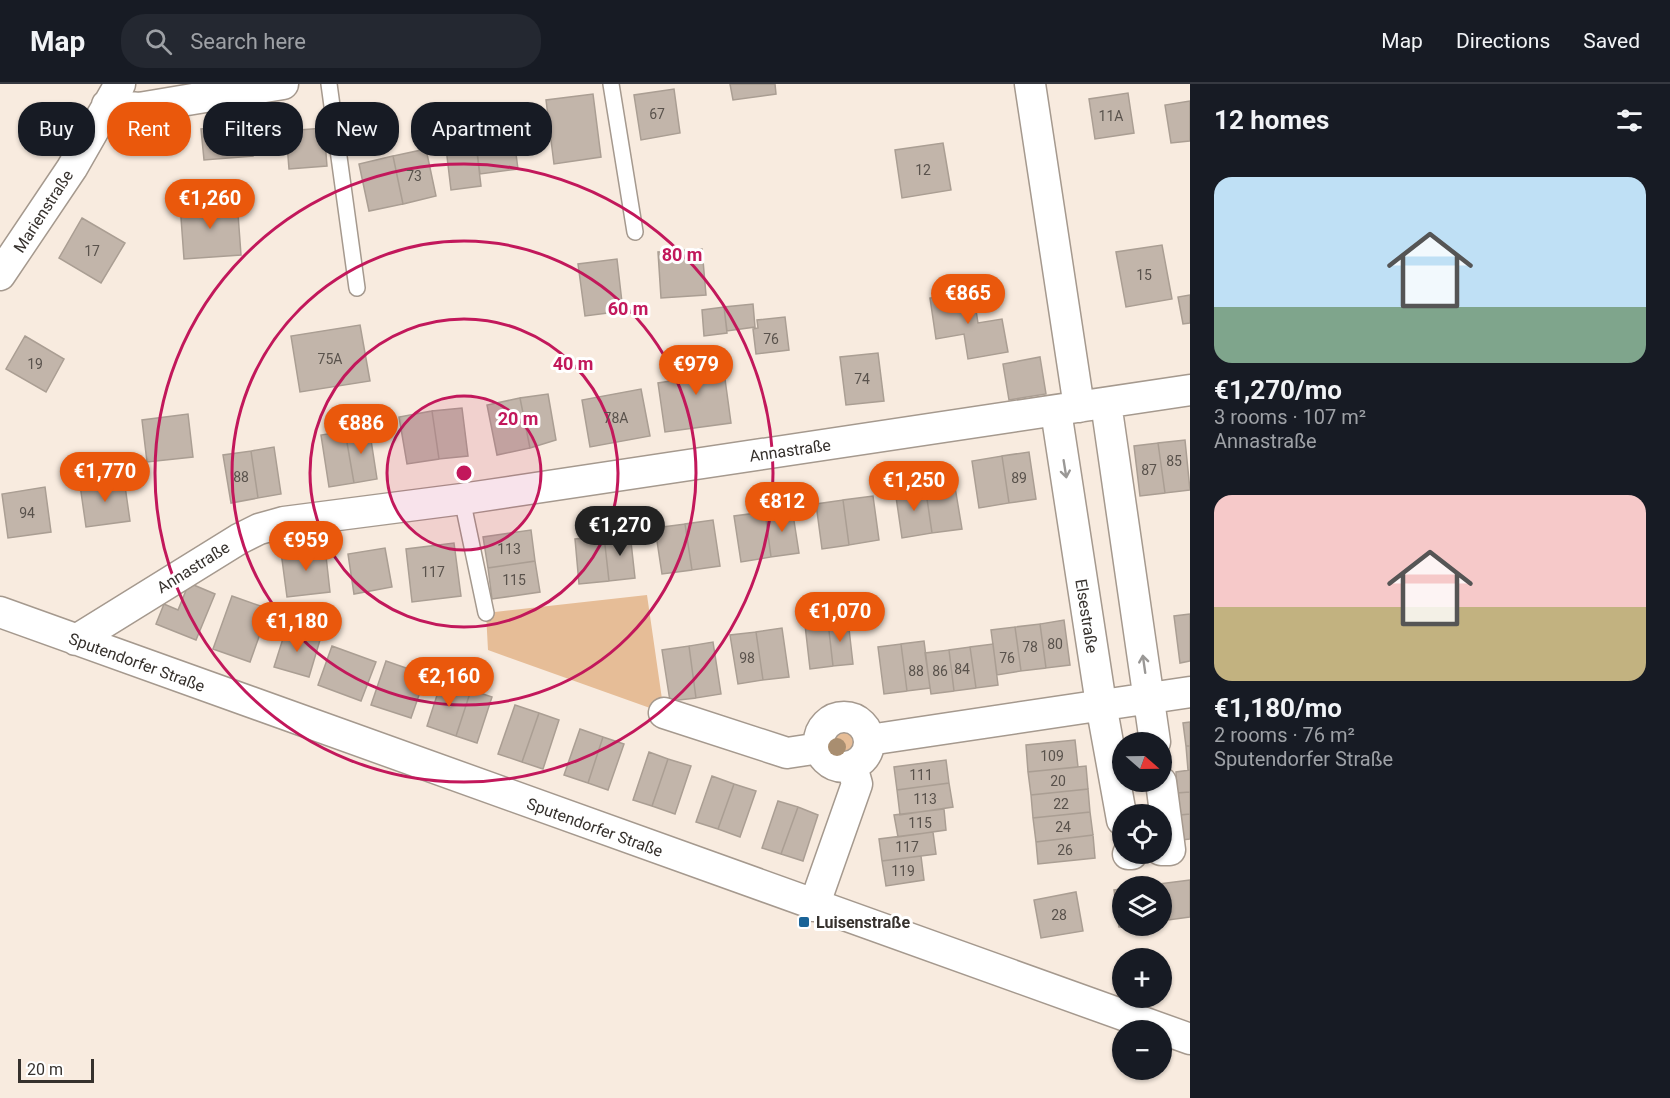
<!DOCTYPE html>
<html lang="en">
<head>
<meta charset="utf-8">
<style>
	:root { --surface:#171b24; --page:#242831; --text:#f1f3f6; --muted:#9ea1a6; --line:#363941; --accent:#ea580c }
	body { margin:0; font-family:Roboto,sans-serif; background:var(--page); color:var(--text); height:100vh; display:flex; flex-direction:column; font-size:22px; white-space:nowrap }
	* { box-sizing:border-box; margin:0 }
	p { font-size:20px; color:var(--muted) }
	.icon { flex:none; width:33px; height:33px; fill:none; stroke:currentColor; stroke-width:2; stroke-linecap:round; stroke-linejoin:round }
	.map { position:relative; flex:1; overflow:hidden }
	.sheet { display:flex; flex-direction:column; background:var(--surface); width:480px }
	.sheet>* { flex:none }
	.top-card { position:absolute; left:18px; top:18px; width:570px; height:54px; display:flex; gap:12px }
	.needle { width:39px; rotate:110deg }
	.controls { position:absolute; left:1112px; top:648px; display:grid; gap:12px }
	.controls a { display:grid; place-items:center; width:60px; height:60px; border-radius:50%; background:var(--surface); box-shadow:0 2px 4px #0004; font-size:30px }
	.scale { position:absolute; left:18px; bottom:15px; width:76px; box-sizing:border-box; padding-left:6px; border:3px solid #36312d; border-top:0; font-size:16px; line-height:21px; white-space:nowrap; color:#36312d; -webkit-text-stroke:4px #fff; paint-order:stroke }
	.price { position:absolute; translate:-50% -51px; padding:0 14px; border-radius:21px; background:var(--accent); color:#fff; font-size:20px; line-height:39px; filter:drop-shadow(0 2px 3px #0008) }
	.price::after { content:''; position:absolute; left:50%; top:36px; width:18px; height:14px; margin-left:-9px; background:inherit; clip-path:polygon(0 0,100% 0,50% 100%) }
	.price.active { background:#222; color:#fff }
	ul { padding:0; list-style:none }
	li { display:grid; align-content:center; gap:12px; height:318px; padding:0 24px }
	li span { display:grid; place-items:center; height:186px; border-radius:18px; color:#555 }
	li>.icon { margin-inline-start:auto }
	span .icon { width:108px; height:108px; fill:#fffc; stroke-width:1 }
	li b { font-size:26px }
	h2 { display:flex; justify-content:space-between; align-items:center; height:72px; padding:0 24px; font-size:26px }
	.pill { padding:0 21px; border-radius:24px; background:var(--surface); box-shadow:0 2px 4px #0004; font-size:21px; line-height:54px }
	.pill.active { background:var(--accent); color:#fff }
	header { display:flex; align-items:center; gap:36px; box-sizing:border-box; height:84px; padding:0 30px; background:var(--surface); border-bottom:2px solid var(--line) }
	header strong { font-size:28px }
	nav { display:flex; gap:33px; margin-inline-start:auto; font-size:21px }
	.search { width:420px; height:54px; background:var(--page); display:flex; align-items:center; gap:15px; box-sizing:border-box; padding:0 21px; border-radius:24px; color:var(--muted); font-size:22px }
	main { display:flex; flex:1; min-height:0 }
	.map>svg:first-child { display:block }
	.green { fill:#e6bd97 }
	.building { fill:#c2b5aa; stroke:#aa9e93; stroke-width:1.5 }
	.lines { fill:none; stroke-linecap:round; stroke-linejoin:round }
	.lane-casing { stroke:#a5998e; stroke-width:18 }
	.street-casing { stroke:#a5998e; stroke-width:33 }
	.lane { stroke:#fff; stroke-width:15 }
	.street { stroke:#fff; stroke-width:30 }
	.tree { fill:#a98e70 }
	.oneway { stroke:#9a9896 }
	.ring { fill:none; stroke:#c2185b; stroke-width:3 }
	.poi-dot { fill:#1a6397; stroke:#fff; stroke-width:2 }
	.labels { text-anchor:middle; stroke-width:6; stroke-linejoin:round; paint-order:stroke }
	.number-label { font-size:14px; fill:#59524c }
	.street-label { font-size:16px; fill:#36312d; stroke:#fff }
	.poi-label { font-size:16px; font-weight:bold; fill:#36312d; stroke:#fff; text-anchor:start }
	.centre { fill:#c2185b; stroke:#fff; stroke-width:3 }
	.ring-label { font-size:18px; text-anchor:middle; font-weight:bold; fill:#c2185b; stroke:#fff; stroke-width:6; stroke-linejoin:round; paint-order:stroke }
</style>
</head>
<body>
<header>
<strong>Map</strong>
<div class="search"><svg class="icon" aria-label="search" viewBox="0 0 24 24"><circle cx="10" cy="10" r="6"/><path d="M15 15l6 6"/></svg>Search here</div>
<nav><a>Map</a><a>Directions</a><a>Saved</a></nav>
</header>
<main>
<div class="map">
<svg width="1190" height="1014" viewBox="0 0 1190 1014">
	<rect width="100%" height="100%" fill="#f8ebdf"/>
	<path class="green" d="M647,511L664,629L488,566L486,529Z
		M831 659a14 14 0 1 1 28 0a14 14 0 1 1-28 0Z"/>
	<path class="building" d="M730,0H775L776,10L733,16Z
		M674,5L680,49L641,56L634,11Z
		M1128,9L1134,49L1095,55L1089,15Z
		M593,10L601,73L554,80L546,16Z
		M1190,17V57L1171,59L1165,21Z
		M250,40L253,72L204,76L201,45Z
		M512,40L518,85L480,90L474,44Z
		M324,44L327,82L289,85L286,47Z
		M943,59L951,106L902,114L895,66Z
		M476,60L481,102L451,106L446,64Z
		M426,65L436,112L403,120L393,72Z
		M393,72L403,120L369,127L359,80Z
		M237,116L241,171L184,175L180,120Z
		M82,134L125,159L101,199L59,174Z
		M1162,161L1172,215L1126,223L1116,168Z
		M702,165L706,211L661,214L658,168Z
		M617,175L623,227L585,232L578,180Z
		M973,207L978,239L1002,235L1008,268L968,275L964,250L936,255L930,214Z
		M1190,211V239L1183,240L1178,213Z
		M753,220L755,243L727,247L724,223Z
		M724,223L727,249L704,252L702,226Z
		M785,233L789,266L756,270L753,245L758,244L757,236Z
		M360,241L370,297L300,308L291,252Z
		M25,252L64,275L46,308L6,285Z
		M878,269L884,317L846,321L840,273Z
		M722,273L731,339L665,348L658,299L677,296L675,280Z
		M1040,273L1046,310L1009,316L1003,280Z
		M641,305L650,352L590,363L582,316Z
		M548,310L556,356L530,364L520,314Z
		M520,314L530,364L497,371L487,321Z
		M462,324L468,372L439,375L432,327Z
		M432,327L439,375L407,380L399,333Z
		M188,330L193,373L147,378L142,336Z
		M369,343L377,395L354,399L345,347Z
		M345,347L354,399L329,403L321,351Z
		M1185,356L1190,406L1165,409L1158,359Z
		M1158,359L1165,409L1140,412L1134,362Z
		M274,363L281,410L258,414L251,367Z
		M251,367L258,414L231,419L223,371Z
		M1029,368L1036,415L1009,419L1002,372Z
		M1002,372L1009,419L979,424L972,377Z
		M124,395L130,437L86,443L80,401Z
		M954,397L962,445L932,449L925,401Z
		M925,401L932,449L902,454L895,406Z
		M45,403L51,448L8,454L2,410Z
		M873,412L879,456L849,461L843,416Z
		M843,416L849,461L822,465L816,420Z
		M792,424L799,469L771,473L765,428Z
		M765,428L771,473L741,478L734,432Z
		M713,436L720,482L692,486L685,440Z
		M685,440L692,486L662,490L655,444Z
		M531,446L535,477L488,484L483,453Z
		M630,449L635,494L609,497L604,452Z
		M604,452L609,497L579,500L575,455Z
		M454,459L461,512L412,518L406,465Z
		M325,463L330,508L287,513L281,468Z
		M385,464L392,503L354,510L348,470Z
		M535,477L540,508L492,515L488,484Z
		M189,499L215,510L196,556L156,540L164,520L178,526Z
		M232,512L269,525L250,578L213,565Z
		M1190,530V577L1180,579L1174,532Z
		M848,536L853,580L833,582L828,538Z
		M1064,536L1070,581L1046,584L1040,540Z
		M828,538L833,582L810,585L805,541Z
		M1040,540L1046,584L1021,587L1015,543Z
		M1015,543L1021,587L997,591L991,546Z
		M782,544L789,593L763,596L756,548Z
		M286,545L320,556L309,593L274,583Z
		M756,548L763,596L738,600L730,551Z
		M924,557L930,604L907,607L901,560Z
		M713,558L721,610L696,614L689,562Z
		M901,560L907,607L884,610L878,563Z
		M993,560L998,601L976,604L970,563Z
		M332,562L376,578L361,617L318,601Z
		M689,562L696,614L670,617L662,566Z
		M970,563L976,604L954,607L949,566Z
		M949,566L954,607L931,610L925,569Z
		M386,577L426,591L411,634L371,621Z
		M442,596L471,606L456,652L427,642Z
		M471,606L492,613L477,659L456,652Z
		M515,621L539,629L522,678L498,670Z
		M539,629L559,636L543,685L522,678Z
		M1190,638V662H1186L1183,639Z
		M580,645L603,653L588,699L564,691Z
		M603,653L624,660L608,706L588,699Z
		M1075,656L1078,683L1028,688L1026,661Z
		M1186,662H1190V686H1188Z
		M649,668L668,675L652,722L633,716Z
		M668,675L691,682L675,730L652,722Z
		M946,676L949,699L897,706L894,683Z
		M1086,682L1088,705L1031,711L1028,688Z
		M1190,686V708L1177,709L1176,688Z
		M712,692L734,700L718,745L696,738Z
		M949,699L953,723L900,731L897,706Z
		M734,700L756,707L740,753L718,745Z
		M1088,705L1090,728L1033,734L1031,711Z
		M1190,708V730L1180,731L1177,709Z
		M778,717L798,723L781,770L762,764Z
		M798,723L818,731L803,777L781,770Z
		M944,725L946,746L898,753L894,731Z
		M1090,728L1093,751L1036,758L1033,734Z
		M1190,730V755L1182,756L1180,731Z
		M933,748L936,770L882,777L879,755Z
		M1093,751L1095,774L1038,780L1036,758Z
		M921,772L924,796L886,802L882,777Z
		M1190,796V833L1161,837V802L1151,801Z
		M1122,805V842H1129L1119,843L1114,806Z
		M1076,808L1083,847L1041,854L1034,816Z"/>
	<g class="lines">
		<defs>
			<path id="lane" d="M329,0L357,204
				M611,0L635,148
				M462,415L486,529"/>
			<path id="street" d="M1030,0L1079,323
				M107,21L139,24L283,0
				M0,191L72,84L120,0
				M1106,319L1155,658
				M1056,327L1101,620L1122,736
				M0,528L1190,955
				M76,556L239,455L259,445L284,438L462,415L1190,306
				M664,629L787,669L820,664
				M819 658a25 25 0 1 1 50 0a25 25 0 1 1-50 0Z
				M869,656L1190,608
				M1161,698L1170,766H1161
				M1128,770H1132
				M814,822L857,700L852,682"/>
		</defs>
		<use href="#lane" class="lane-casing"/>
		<use href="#street" class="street-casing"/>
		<use href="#lane" class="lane"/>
		<use href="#street" class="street"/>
	</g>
	<circle class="tree" cx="837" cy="663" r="9"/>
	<defs><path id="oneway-shaft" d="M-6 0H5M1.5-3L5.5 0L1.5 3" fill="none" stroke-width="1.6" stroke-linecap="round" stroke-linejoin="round" transform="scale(1.5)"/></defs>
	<g class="oneway">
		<use href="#oneway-shaft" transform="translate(1065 385) rotate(81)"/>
		<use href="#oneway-shaft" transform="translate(1144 580) rotate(-98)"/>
	</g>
	<circle cx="464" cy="389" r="77" fill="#c2185b" fill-opacity=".12"/>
	<g class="ring">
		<circle cx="464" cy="389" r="77"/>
		<circle cx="464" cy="389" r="154"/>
		<circle cx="464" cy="389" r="232"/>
		<circle cx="464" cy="389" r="309"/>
	</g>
	<rect class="poi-dot" x="798" y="832" width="12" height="12" rx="3"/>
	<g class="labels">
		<g class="number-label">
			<text x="657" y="35">67</text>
			<text x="1111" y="37">11A</text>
			<text x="923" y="91">12</text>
			<text x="414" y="97">73</text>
			<text x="92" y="172">17</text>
			<text x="1144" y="196">15</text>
			<text x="771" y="260">76</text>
			<text x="330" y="280">75A</text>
			<text x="35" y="285">19</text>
			<text x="862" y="300">74</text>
			<text x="616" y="339">78A</text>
			<text x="1174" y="382">85</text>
			<text x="1149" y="391">87</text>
			<text x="241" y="398">88</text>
			<text x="1019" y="399">89</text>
			<text x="27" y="434">94</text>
			<text x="509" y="470">113</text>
			<text x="433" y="493">117</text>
			<text x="514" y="501">115</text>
			<text x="1055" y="565">80</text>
			<text x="1030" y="568">78</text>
			<text x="747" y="579">98</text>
			<text x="1007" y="579">76</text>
			<text x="962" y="590">84</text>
			<text x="916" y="592">88</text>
			<text x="940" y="592">86</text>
			<text x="1052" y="677">109</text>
			<text x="921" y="696">111</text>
			<text x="1058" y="702">20</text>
			<text x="925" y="720">113</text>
			<text x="1061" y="725">22</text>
			<text x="920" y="744">115</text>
			<text x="1063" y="748">24</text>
			<text x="907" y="768">117</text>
			<text x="1065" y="771">26</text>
			<text x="903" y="792">119</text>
			<text x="1059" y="836">28</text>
		</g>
		<g class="street-label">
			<text transform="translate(43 127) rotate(-57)" y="6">Marienstraße</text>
			<text transform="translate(790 366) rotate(-8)" y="6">Annastraße</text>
			<text transform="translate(193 483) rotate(-32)" y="6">Annastraße</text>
			<text transform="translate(1087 532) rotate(81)" y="6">Elsestraße</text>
			<text transform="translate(137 578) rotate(20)" y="6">Sputendorfer Straße</text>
			<text transform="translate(595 743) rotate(20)" y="6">Sputendorfer Straße</text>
		</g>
		<g class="poi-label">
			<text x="816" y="844">Luisenstraße</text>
		</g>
	</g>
	<circle cx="464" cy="389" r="9" class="centre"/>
	<g class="ring-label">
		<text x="682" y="177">80 m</text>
		<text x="628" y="231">60 m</text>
		<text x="573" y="286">40 m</text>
		<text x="518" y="341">20 m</text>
	</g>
</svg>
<div class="controls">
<a><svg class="needle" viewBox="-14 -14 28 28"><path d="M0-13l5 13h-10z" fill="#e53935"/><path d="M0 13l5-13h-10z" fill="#9ea1a6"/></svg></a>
<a><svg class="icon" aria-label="locate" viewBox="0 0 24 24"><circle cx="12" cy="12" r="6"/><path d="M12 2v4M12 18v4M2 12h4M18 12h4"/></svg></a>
<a><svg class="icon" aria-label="layers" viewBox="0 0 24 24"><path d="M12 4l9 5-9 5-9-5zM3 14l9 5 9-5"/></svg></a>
<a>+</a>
<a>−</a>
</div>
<div class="scale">20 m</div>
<b class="price" style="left:210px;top:146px">€1,260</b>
<b class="price" style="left:968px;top:241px">€865</b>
<b class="price" style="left:696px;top:312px">€979</b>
<b class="price" style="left:361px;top:371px">€886</b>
<b class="price" style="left:105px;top:419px">€1,770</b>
<b class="price" style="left:914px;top:428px">€1,250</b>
<b class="price" style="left:782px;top:449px">€812</b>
<b class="price active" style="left:620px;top:473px">€1,270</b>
<b class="price" style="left:306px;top:488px">€959</b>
<b class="price" style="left:840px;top:559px">€1,070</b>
<b class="price" style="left:297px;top:569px">€1,180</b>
<b class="price" style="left:449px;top:624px">€2,160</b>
<div class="top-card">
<a class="pill">Buy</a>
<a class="pill active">Rent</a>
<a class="pill">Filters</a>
<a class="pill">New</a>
<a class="pill">Apartment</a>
</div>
</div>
<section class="sheet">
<h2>12 homes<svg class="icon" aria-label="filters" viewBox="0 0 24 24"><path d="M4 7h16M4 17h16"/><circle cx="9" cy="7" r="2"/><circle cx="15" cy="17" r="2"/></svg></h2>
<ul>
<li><span style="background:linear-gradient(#bfe0f5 70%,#7fa58c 0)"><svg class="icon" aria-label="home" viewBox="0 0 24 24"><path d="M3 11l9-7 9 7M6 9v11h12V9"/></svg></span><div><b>€1,270/mo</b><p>3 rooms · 107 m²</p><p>Annastraße</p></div></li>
<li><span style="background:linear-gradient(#f6c9c9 60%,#c2b280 0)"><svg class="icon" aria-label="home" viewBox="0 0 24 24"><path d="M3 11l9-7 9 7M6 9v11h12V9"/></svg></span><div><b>€1,180/mo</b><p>2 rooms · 76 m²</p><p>Sputendorfer Straße</p></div></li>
</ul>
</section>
</main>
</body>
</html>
